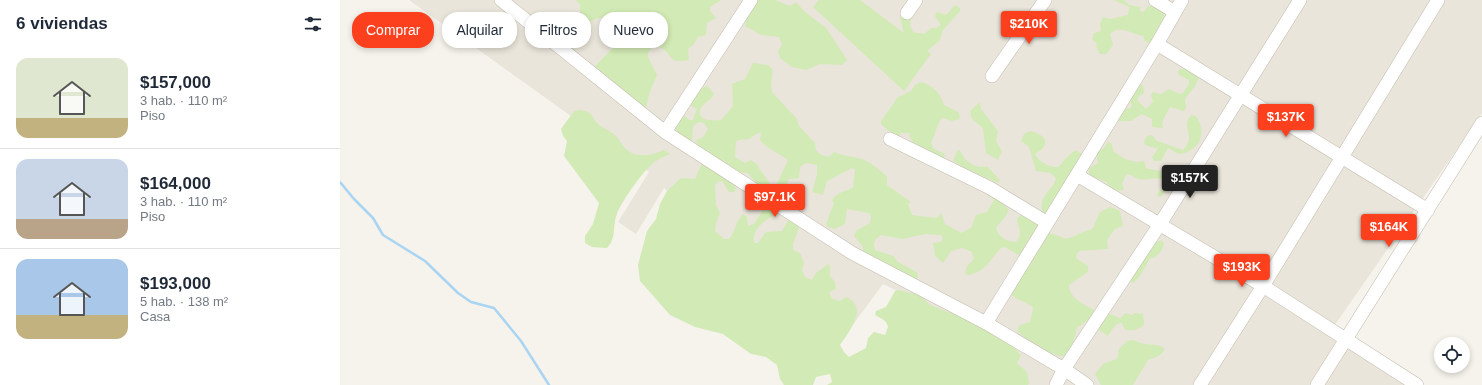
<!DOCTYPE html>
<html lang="es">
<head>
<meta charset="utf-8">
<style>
	:root { --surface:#fff; --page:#f2f2f3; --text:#1f2937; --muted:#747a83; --line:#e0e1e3; --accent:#fc3f1d }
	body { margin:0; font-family:Helvetica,sans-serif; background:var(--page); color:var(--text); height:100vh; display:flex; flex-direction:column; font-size:15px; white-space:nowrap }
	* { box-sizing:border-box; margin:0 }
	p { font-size:13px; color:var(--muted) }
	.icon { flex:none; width:22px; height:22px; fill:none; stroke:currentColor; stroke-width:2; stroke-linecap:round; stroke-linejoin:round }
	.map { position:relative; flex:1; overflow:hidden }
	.details { display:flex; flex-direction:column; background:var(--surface); width:340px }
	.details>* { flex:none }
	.top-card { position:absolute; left:12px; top:12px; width:380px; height:36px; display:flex; gap:8px }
	.fabs { position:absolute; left:1094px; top:337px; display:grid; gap:8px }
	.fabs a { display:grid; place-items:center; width:36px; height:36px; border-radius:50%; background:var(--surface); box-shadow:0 2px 6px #0003; font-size:20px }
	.price { position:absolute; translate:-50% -34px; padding:0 9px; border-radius:4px; background:var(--accent); color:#fff; font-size:13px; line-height:26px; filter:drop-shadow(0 1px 2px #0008) }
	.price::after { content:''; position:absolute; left:50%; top:24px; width:12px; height:9px; margin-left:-6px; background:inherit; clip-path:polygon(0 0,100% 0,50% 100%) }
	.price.current { background:#222; color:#fff }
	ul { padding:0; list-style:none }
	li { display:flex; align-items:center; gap:12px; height:100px; padding:0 16px }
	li+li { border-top:1px solid var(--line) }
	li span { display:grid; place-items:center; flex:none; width:112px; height:80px; border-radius:12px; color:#555 }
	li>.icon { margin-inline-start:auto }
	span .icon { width:48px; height:48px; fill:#fffc; stroke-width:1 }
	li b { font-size:17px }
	h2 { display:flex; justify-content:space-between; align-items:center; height:48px; padding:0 16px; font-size:17px }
	.pill { padding:0 14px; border-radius:16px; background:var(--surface); box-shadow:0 2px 6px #0003; font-size:14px; line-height:36px }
	.pill.current { background:var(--accent); color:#fff }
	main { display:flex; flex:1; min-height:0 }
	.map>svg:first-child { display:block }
	.residential { fill:#eae5da }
	.green { fill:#d2eab5 }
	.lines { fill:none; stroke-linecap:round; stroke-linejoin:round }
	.stream { stroke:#a9d4f2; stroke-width:2.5 }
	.minor-casing { stroke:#c2bbae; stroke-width:14 }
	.minor { stroke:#fff; stroke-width:13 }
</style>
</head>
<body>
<main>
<section class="details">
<h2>6 viviendas<svg class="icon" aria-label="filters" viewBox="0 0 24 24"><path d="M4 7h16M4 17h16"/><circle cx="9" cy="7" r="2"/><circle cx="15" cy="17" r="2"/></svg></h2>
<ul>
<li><span style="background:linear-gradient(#dfe7d0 75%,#c2b280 0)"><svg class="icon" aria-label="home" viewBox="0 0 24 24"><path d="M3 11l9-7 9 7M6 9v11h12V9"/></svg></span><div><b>$157,000</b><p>3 hab. · 110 m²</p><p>Piso</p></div></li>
<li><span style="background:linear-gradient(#c9d6e8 75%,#b9a48a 0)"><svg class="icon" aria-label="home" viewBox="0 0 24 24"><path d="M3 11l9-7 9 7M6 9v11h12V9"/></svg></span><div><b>$164,000</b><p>3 hab. · 110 m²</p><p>Piso</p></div></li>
<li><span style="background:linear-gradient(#a9c7e8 70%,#c2b280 0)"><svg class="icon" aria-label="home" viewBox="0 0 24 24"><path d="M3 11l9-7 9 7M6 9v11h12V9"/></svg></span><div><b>$193,000</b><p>5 hab. · 138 m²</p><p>Casa</p></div></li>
</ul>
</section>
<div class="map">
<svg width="1142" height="385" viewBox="0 0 1142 385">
	<rect width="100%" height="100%" fill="#f6f3ec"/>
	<path class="residential" d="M69,0H1142V113L990,332L1075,385H667L680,353L543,284L498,345L324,188L296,234L278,222L309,172Z"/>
	<path class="green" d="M235,0H381L370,7V11L376,18L367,23L366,35L358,37L354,44L348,49L349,60C328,65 333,53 318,46C298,51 314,65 317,75L310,91L306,107L303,109L255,69L256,65L275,46L277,39L265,18H257L248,23L243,22L240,19V4Z
		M417,0H435L450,6L456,2L464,11L486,28L507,60L502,65L480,64L466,70L452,67L440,58L438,51L442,45L439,37L421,35L405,26L406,19Z
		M479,0H520L564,33L560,18L562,11L572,15L570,25L573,32L584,34L591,28H596L601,25L595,16L597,12L606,15L615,5L620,8V11L603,30L600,40L587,51L591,54L564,91L473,7Z
		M774,0H784L789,5L800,7V11L804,12L808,6L825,9C824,26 819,22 816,33C814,38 815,40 811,44L805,41L803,36C793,34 779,24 770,34L773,45L766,54H760L756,47L757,44L752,39L754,33L761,31L760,24L763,17L770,19L788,15L789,7Z
		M413,63L428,65L433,70L431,85L432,92L457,119L459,126L475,143L476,150L481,155L489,157L494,152C504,156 509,156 518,158C530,161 539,169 547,177V185L571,202L568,204L572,215L597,218L601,213L605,224L621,233L631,228L636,215L647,212L654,200L643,191L660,201L669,210L666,216L656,227C657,236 667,242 676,242C684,232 678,227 677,219L682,214L699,222L695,232L688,240L686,251L680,256L665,247L661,248C651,258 645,273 628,275L625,274C626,265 629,264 634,259L632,252L622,248L611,251L603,263L595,256L593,243L600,242L603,239L601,235L586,234L562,239L541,235C534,240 533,242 535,250L553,256L558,262L578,273L577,280L523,254V247L514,236L517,230L530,223L531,216L529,213L507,209L505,224L495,229L488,227L486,224L494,203L492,200C498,191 506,192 513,187L515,170L512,168L487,181L483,195L472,192L477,175V165L466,163L460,167L459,178L449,179L445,189L439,191L436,189V186L448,160C439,153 428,150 420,140L421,133H418L409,139L398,140L396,142L395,157L405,163L411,160L417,164C420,173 427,176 430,185L427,188L417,184L408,173L397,172L389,165C376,165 368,151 357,147L356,140L363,137L368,129L364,123L359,122L353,126L352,141L350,144L340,139L335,126L343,114L349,120H353L357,109L349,105L360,89L367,86L374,94C372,100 364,102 361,108C355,121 373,121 381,120L393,106L392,84L405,79Z
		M840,69H846L860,76L855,86L845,99L846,108L844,111L830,107L822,122L823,128L812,127V119L802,114L791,121H776L782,109L791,108L792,105L788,99L799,83L803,86L804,94L800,95L797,100L806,109L813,102L811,95L813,92C825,95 819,95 829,89L840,94L843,93L849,84V80L839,75L838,72Z
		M581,82C593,86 600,92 604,105L618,112L620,116L619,119L612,121L603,118L600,120L591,143L594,149L605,154L603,162L573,142L569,136L570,133H561L559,137L552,134L541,124V121L558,97L571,91L575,85Z
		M640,102L641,109L658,131L656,141L662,151L658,160L646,153L643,129C638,121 629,122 631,110Z
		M241,110C254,113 250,115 257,123C262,128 269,130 275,135C279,139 282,145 286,149C296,159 314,155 324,150L330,154C323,157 316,160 311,165C302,173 281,202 277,214C272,226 277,238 267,248L252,247L245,243V236L253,224L259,203L224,156L227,141L223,136L221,129L234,111Z
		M851,115L856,116C868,133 859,152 839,154L828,148L821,161H814L812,157L818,149L805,145L804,142L807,136L812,135L817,141L843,150C858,133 839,130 851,115Z
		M690,131C698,133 711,138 703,148C701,151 698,151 695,154C698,161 710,168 718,167L730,154L736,150L743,155L725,182L722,192L707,213L703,214C697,195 714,190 716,178L710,173L696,171L689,147L681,141L684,134Z
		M768,142L772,144L773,151C782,158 793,164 804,161L806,168C816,171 825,170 833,178L821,197L817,196L818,193L825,185V181C816,175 808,181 799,179C795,178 792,175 787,174L782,183L784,189L779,191L770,187L766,182L749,175V168L758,163L756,150L763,149Z
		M620,150C624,161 635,170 647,166L660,180L658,183L626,169L613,161L617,151Z
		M362,163C374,170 389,177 396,188L394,192H389L382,181H379L375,185L376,205L380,213L376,223L375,231L384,239H389C396,231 395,222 403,214L407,217L408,226L414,224L427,204L438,212V213C426,220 412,227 414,243H418L426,232L442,231L449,219L460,225L453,244V250L460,253L464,263L462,270L465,277L472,280L476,273L488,264L490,267V276L495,282L496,289L489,292L492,299L500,301L506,297C529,307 510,330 500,345L504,352L509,357L526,348L528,338L534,332L545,335L548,327C546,319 541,319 535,315L536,311L546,307L555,291L558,290L579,295L590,305L632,321L639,327L657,335L670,343L681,355L677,363L687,372L689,383L688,385H487L492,382L490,374L476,377L473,385H444L440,379L437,365L426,357L411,354L383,334L355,327L330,315L300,281L298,265L307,231L316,219L320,204L327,191L341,178L355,179Z
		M770,207L780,211L783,226L775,229L767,240L768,249L740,251L737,253L736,258L748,266V272L729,285C729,298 743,304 752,309L754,311L752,317L737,328L732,347L726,356C713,358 686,339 677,331L680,325L690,322L693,308C687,301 675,301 669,292L705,234C716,231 721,240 729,238C737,236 742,231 750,230L753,228L760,212Z
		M821,240L824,243L822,250L814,258H810C807,264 798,282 792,283L790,281L811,245Z
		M786,313L792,315L795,313L803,314L804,325C797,330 793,331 785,330L782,323C775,323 771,331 768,336L759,330V322L770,314L780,318Z
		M794,340C804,347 815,342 824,348V351L819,356L808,360L793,385H761L755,374L764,363L777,359L779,349L787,341Z"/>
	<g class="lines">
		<path class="stream" d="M0,182L14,199L33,218L43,235L85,261L118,293L131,302L154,308L181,341L209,385"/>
		<defs>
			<path id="minor" d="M161,0L325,132L512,253L646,323L724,369L747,385
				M815,0L835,12
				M567,13L576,0
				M817,44L1088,210
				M652,76L705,0
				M325,132L411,0
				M550,139L650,188L706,222
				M737,175L923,286L1077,385
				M646,323L817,44L842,0
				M716,385L724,369L820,224L960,0
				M860,385L923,286L1098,0
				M977,385L1142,123"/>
		</defs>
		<use href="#minor" class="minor-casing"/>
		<use href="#minor" class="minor"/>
	</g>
</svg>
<div class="fabs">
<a><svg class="icon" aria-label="locate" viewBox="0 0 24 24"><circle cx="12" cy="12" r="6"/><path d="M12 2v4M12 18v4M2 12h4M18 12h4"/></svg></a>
</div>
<b class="price" style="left:689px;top:45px">$210K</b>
<b class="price" style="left:946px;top:138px">$137K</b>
<b class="price current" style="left:850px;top:199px">$157K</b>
<b class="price" style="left:435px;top:218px">$97.1K</b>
<b class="price" style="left:1049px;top:248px">$164K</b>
<b class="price" style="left:902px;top:288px">$193K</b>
<div class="top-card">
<a class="pill current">Comprar</a>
<a class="pill">Alquilar</a>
<a class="pill">Filtros</a>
<a class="pill">Nuevo</a>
</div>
</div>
</main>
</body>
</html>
